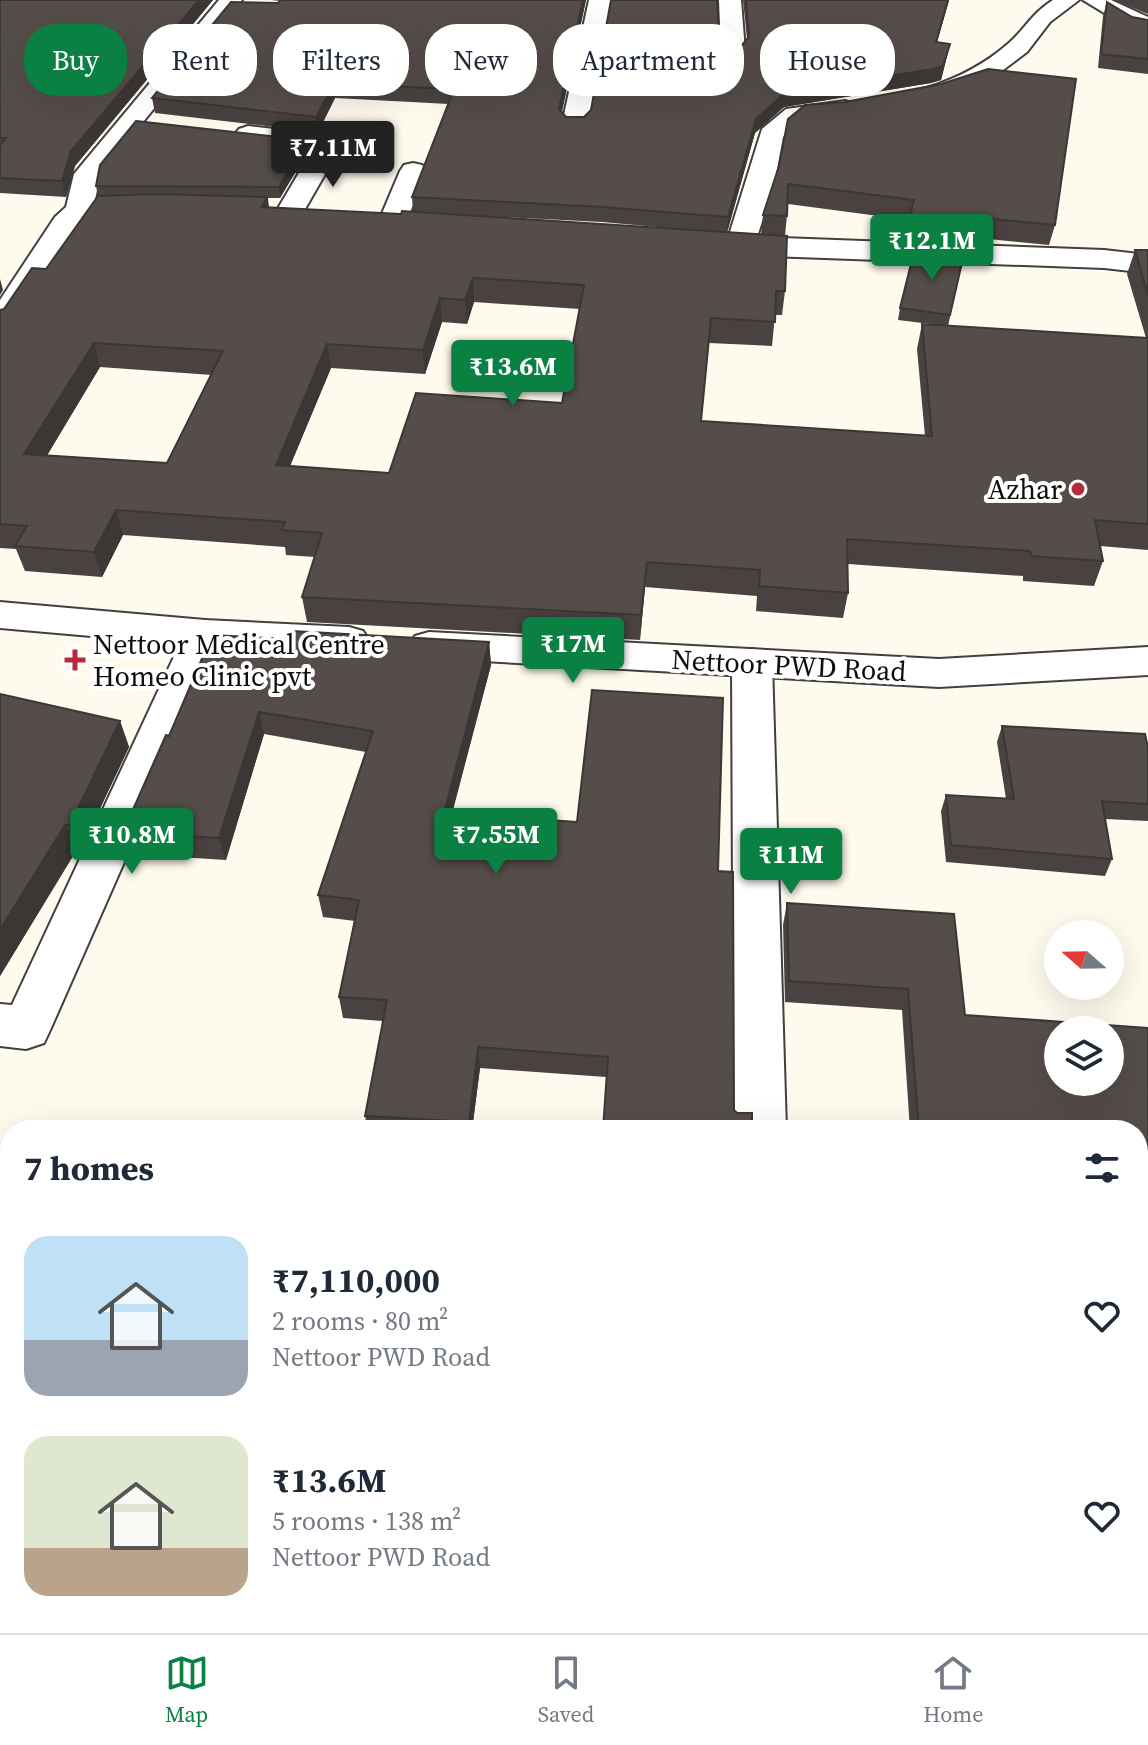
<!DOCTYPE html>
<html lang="en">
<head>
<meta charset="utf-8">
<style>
	:root { --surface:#fff; --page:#f6f6f7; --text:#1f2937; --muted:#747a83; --line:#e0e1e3; --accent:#0b8043 }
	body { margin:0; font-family:"Source Serif 4",serif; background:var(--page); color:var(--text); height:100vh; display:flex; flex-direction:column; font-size:30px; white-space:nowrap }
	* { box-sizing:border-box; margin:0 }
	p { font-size:26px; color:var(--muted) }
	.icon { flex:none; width:44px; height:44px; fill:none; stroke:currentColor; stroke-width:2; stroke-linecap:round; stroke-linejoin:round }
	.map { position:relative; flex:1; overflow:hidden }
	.drawer { position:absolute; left:0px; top:1120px; width:1148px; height:514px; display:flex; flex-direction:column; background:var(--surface); border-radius:32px 32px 0 0; box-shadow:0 8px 32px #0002 }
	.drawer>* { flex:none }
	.top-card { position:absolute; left:24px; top:24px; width:1100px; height:72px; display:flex; gap:16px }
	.needle { width:52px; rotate:290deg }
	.controls { position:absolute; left:1044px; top:920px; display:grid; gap:16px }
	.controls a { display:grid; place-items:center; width:80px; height:80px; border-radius:50%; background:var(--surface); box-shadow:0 8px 32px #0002; font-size:40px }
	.price { position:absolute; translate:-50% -68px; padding:0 18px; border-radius:8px; background:var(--accent); color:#fff; font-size:26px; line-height:52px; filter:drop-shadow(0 2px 4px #0008) }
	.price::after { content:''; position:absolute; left:50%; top:48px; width:24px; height:18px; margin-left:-12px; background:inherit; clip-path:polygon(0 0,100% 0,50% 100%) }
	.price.selected { background:#222; color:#fff }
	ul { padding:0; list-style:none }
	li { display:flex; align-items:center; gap:24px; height:200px; padding:0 24px }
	li span { display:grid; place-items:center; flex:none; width:224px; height:160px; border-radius:24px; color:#555 }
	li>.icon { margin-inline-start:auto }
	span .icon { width:96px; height:96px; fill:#fffc; stroke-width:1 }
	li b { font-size:34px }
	h2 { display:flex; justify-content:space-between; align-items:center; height:96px; padding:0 24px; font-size:34px }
	.chip { padding:0 28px; border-radius:32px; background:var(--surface); box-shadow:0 8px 32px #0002; font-size:28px; line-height:72px }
	.chip.selected { background:var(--accent); color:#fff }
	.menu { display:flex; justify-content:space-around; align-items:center; height:112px; border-top:2px solid var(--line); background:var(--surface); font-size:22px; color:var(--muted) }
	.menu a { display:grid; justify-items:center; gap:4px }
	.menu .selected { color:var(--accent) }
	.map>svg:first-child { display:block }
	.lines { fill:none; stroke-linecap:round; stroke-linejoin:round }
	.minor-casing { stroke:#404040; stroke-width:4 }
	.tertiary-casing { stroke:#404040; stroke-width:4 }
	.minor { fill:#fff; fill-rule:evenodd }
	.tertiary { fill:#fff; fill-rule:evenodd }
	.wall { fill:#494240; fill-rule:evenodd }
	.shaded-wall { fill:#3c3634 }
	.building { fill:#554d4a; stroke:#3c3634; stroke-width:2; fill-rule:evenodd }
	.poi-dot { fill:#b62b39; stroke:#fff; stroke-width:3 }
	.labels { text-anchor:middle; stroke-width:8; stroke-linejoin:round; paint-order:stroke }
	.poi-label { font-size:28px; fill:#0d0d0d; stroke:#fff; text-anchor:end }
	.street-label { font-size:28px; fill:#0d0d0d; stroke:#fff }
</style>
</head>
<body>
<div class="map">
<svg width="1148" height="1633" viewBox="0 0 1148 1633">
	<rect width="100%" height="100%" fill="#fefaed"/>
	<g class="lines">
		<defs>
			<path id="minor" d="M219,0H242L100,175L95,200L158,201L162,207L158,213L148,215L87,217L76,228L11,330L0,332V300L55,217L66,207L74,174Z
				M589,0H611L588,124L584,129H566L562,124Z
				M719,0H741L745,51L741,56H725L721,51Z
				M1053,0H1079L1050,22L1027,52L982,86L936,100L927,98L924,93L927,88C958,78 984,65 1009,43C1026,28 1031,14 1053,0Z
				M1083,0H1111L1148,17V31L1129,28Z
				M845,101L854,104L858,109L854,114L802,121L783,137L774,185L757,237L1104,250L1148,255V273L1104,268L740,255L717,250L713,244L717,238L729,235L762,129L786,109Z
				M248,126L330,135L339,137L343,143L301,216L291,218L281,216L277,210L313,149L239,139L235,134L239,129Z
				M413,163L422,165L426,171L406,223L402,229L392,231L382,229L378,223L400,171L404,165Z
				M205,620L219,624L225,633L51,1028L44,1043L26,1049L0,1046V1004L12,1005L185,633L191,624Z
				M752,649L766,653L772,663L786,1130H734L732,663L738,653Z
				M752,1624H818V1633H752Z"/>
			<path id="tertiary" d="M0,602L205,620L349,627L363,631L369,640L363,649L349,653L205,646L0,628Z
				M429,632L939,659L1148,647V675L939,687L429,658L415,654L409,645L415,636Z"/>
		</defs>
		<use href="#minor" class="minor-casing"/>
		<use href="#tertiary" class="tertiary-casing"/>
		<use href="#minor" class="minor"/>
		<use href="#tertiary" class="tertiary"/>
	</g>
	<path class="wall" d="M0,0H213L75,166L66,197L0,193Z
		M271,0H586L562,112L566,117H584L719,37L726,45H742L747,39L743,0H949L937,42L950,44L941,80L931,83L784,107L755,133L727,232L761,234L763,215L779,166L1055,225L1049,245L969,237L967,242L905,239L909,220L788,204L785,236V291L782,315H775L772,346L709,343L701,421L925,436L917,349L922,324L939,325L898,320L900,308L964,254L948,326L1146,338L1127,274L1135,250H1148V550L1100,546L1103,561L1094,586L1023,581V576L848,564V593L843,618L756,611L757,596L645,587L640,640L307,622L302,597L315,557L286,555L285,547L123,535L102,577L25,571L16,549L0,548V310L4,309L46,269L98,196L96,186L306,140L308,151L280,198H268L269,207L401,214L413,212L412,197L449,104L335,98L318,132L155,113L152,98L280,1ZM420,213L602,222L702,231ZM474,302L580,309L562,403L389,473L290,466L331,368L425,374L442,322L467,324ZM100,367L212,375L167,463L47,455Z
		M1113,0H1148V14Z
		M1107,2L1132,17L1148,20V74L1098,68L1103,16Z
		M290,639L489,642L491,665L452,814L718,871L734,1110L752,1130L606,1077L480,1068L472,1130H368L365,1116L383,1021L343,1018L339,997L355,921L323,917L318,895L366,752L264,734L226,860L131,854L123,832L169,736Z
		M0,694L120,721L129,747L80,851H76L0,976Z
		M1002,726L1148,748V821L1105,819L1112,859L1105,876L946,862L941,811L946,795L1006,799L997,742Z
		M787,903L965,1015L1148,1028V1261L1138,1260V1130H910L902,1010L785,1002L783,925Z
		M827,1624H1138L1148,1633H827Z"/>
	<path class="shaded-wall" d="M199,0H213L75,166L66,197L62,181L71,151Z
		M583,0H586L559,123V109Z
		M948,0H949L933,56L936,42Z
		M950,44L941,80L931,83L784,107L755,133L727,233L728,217L756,119L786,92Z
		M334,84L335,98L318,132L316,117Z
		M306,140L308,151L280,198L279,187Z
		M267,197L271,220L262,207Z
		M473,278L474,302L467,324L465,300Z
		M0,279L3,290L0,295Z
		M440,298L442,322L425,374L423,350Z
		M94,343L100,367L33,479L24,454Z
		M327,344L331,368L280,490L276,465Z
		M116,510L123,535L102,577L94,552Z
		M647,562L645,587L640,640L641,615Z
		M489,642L491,665L446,835L444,813Z
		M259,712L264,734L226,860L219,838Z
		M120,721L129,747L80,851L70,825Z
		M65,825L76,851L0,976V930Z
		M478,1047L480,1068L472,1130H469V1122Z
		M1,1375L10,1387V1402L0,1424Z
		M0,1519L9,1528L0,1548Z"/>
	<path class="building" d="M0,0H199L71,151L62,181L0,178V145L6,138H0Z
		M281,0H583L559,109L566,117H584L591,110L611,0H717L719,37L726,45H742L749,37L746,0H948L936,42L950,44L943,66L934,69L786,92L756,119L728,217L602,207L412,197L454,89L334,84L316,117L152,98L231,2L278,3Z
		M1107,2L1132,17L1148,20V59L1101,54Z
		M988,69L1076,79L1055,225L973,217L972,222L909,219L914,200L788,184L787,216L763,215L779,166L788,119L805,105L845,102L941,84Z
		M136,121L306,140L279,187L96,186L100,165Z
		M155,194L267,197L262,207L401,214L402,211L787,236L785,291H776L775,322L711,318L701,421L932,436L922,324L1148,338V524L1095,520L1103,561L1031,556L1030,551L847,539L848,593L759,586L760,570L647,562L641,615L302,597L322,533L282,530L285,522L116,510L94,552L15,546L27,526L0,524V310L4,309L32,268L46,269L98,196ZM473,278L584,285L562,403L416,393L389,473L276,465L327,344L423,350L440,298L465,300ZM94,343L223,351L167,463L24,454Z
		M1135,250H1148V295Z
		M914,252L964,254L950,315L900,308Z
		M292,631L489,642L444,813L577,822L592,690L723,698L718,871L733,872L734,1110L737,1113H752V1130H603L608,1057L478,1047L469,1122L365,1116L387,1000L339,997L359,900L318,895L373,731L259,712L219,838L123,832L166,735L169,736L212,635L290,639Z
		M0,694L120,721L70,825H65L0,930Z
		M1002,726L1145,734L1148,748V804L1102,801L1112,859L951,845L946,795L1014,799Z
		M787,903L954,914L965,1015L1148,1028V1241L1138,1240V1130H919L908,989L789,981ZM1058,1030H1110V1082H1058Z
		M1138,1551L1148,1552V1633H834V1624H1138Z
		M328,1624H726L727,1633H326Z"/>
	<g class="poi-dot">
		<circle cx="1078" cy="489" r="8"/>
		<path d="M71 648h8v8h8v8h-8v8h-8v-8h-8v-8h8z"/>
	</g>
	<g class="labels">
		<g class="poi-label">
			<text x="1062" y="499">Azhar</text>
			<text x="93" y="654" text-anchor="start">Nettoor Medical Centre<tspan x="93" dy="32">Homeo Clinic pvt</tspan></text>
		</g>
		<g class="street-label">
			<text transform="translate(789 665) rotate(3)" y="10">Nettoor PWD Road</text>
		</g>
	</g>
</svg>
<div class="controls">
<a><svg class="needle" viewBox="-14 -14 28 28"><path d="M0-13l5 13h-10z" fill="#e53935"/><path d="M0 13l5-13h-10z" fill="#747a83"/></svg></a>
<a><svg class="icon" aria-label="layers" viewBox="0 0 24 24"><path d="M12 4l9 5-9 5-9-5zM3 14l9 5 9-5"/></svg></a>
</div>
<b class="price selected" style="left:333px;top:189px">₹7.11M</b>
<b class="price" style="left:932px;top:282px">₹12.1M</b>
<b class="price" style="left:513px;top:408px">₹13.6M</b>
<b class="price" style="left:573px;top:685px">₹17M</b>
<b class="price" style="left:132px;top:876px">₹10.8M</b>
<b class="price" style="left:496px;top:876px">₹7.55M</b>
<b class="price" style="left:791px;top:896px">₹11M</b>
<div class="top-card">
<a class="chip selected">Buy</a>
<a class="chip">Rent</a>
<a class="chip">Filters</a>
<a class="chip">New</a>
<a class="chip">Apartment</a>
<a class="chip">House</a>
</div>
<section class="drawer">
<h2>7 homes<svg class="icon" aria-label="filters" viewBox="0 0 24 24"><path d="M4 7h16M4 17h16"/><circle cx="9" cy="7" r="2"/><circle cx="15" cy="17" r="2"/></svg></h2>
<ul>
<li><span style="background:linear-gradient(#bfe0f5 65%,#9aa5b1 0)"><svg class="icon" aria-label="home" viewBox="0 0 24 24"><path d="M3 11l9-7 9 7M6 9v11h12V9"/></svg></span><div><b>₹7,110,000</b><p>2 rooms · 80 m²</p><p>Nettoor PWD Road</p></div><svg class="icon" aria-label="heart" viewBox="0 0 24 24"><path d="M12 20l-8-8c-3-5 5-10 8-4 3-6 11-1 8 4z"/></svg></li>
<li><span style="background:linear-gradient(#dfe7d0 70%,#b9a48a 0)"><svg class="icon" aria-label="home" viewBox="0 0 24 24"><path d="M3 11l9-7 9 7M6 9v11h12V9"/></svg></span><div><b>₹13.6M</b><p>5 rooms · 138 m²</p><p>Nettoor PWD Road</p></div><svg class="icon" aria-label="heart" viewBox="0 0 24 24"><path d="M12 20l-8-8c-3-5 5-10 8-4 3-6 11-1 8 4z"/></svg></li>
</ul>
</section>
</div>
<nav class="menu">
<a class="selected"><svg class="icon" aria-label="map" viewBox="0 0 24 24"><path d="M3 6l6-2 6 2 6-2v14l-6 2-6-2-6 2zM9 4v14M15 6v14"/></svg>Map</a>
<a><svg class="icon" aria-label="saved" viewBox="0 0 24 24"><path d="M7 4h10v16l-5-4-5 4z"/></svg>Saved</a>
<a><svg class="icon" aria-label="home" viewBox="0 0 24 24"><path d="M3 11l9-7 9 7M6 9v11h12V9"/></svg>Home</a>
</nav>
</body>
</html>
